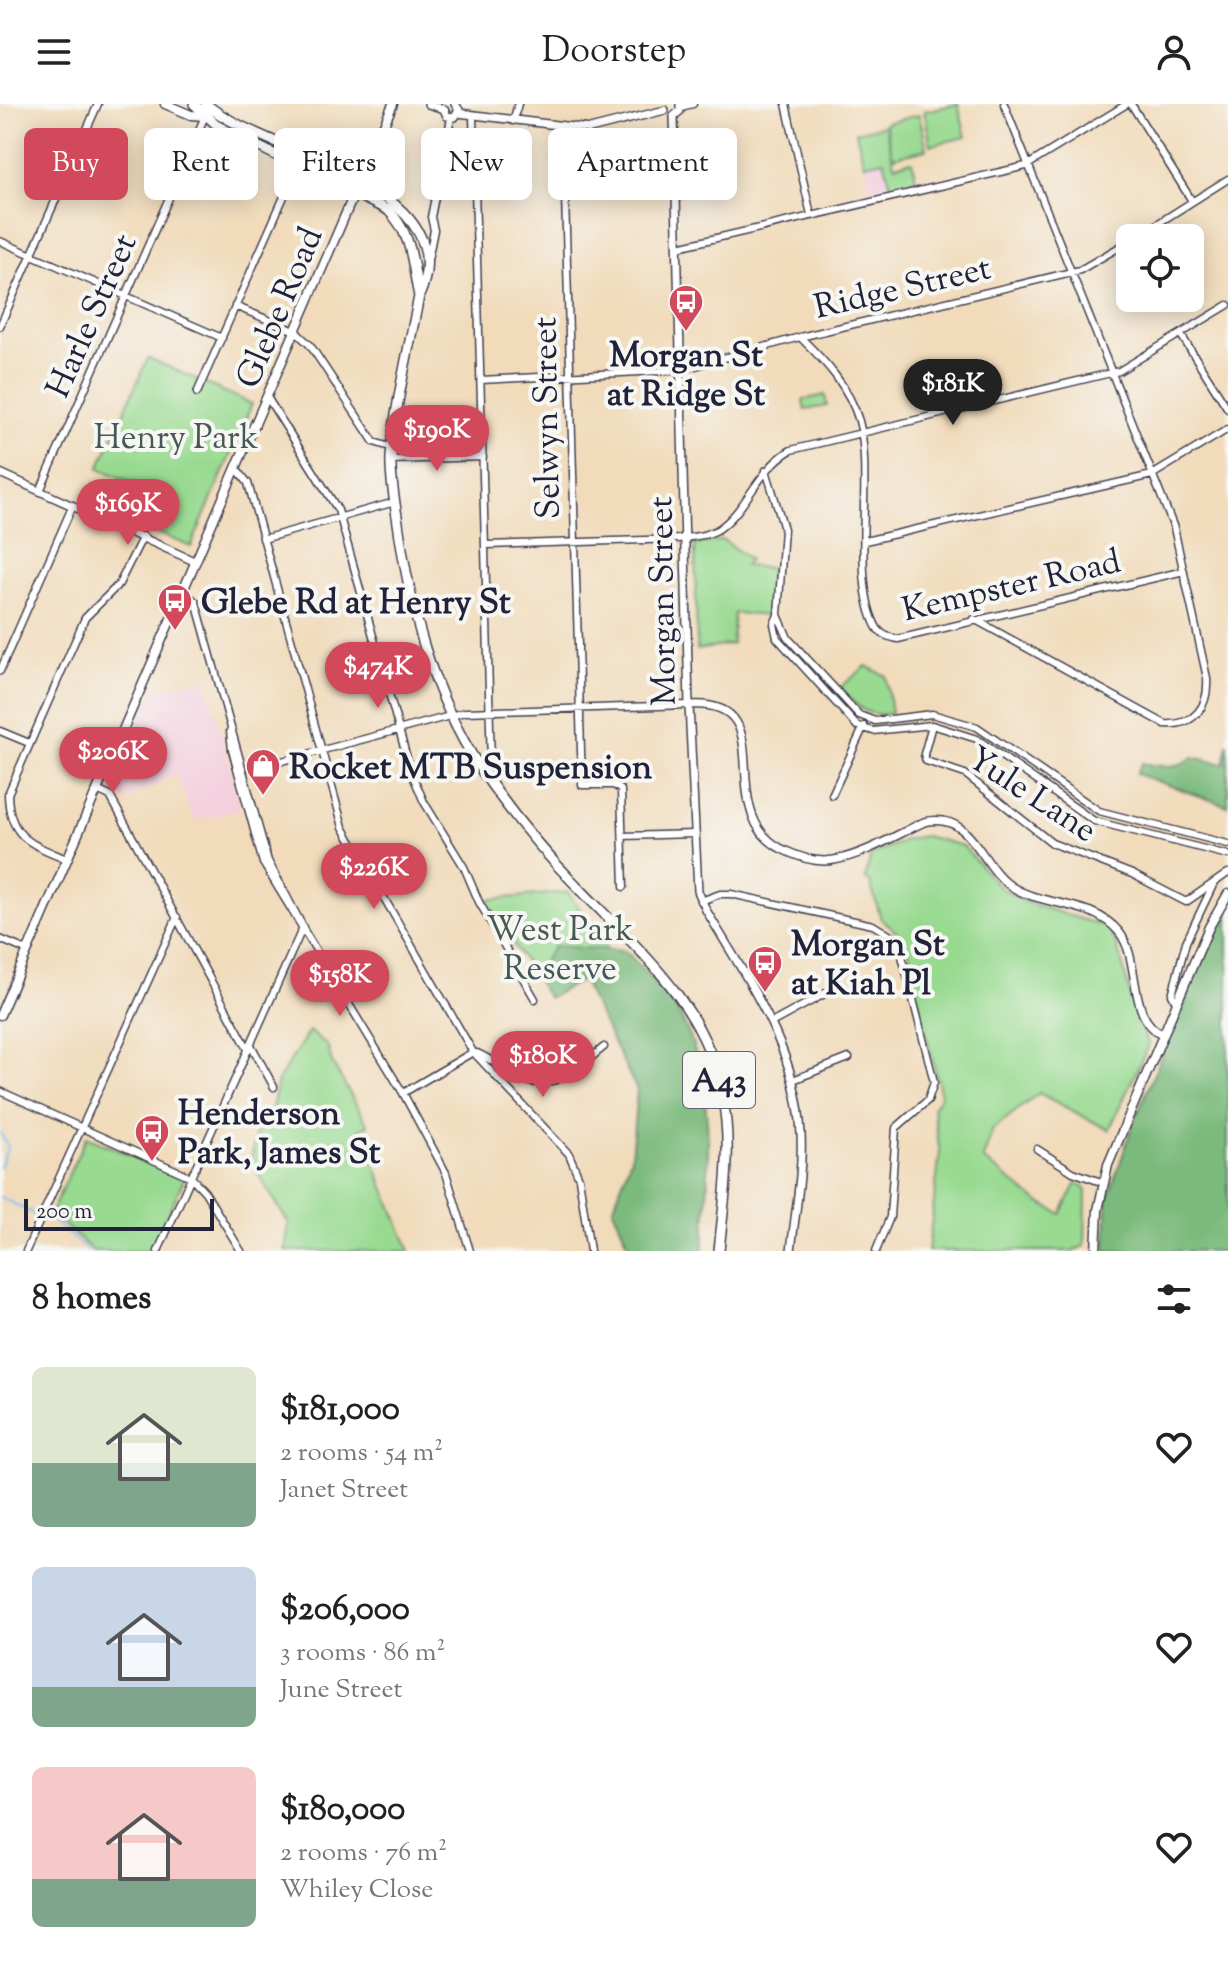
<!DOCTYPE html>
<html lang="en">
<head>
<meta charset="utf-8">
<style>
	:root { --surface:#fff; --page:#f6f6f6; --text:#222; --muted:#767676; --accent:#d1495b }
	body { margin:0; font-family:"Sorts Mill Goudy",serif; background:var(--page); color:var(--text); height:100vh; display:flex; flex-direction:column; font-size:30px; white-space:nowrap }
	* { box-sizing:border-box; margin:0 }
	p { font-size:26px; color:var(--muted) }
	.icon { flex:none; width:44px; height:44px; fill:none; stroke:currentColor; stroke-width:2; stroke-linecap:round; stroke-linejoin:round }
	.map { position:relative; height:1147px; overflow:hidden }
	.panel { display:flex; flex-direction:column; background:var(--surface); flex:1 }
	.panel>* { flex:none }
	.hud { position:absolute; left:24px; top:24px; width:800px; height:72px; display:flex; gap:16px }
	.tools { position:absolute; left:1116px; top:120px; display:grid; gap:16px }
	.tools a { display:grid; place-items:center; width:88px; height:88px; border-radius:12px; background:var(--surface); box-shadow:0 4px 20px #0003; font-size:40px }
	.scale { position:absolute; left:24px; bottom:20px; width:190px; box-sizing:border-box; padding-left:8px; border:4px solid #22223b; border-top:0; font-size:22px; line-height:28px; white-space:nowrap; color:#22223b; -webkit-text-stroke:6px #f6f6f2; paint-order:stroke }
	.price { position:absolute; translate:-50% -68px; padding:0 18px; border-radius:28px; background:var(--accent); color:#fff; font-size:26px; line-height:52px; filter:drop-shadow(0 2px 4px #0008) }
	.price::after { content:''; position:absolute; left:50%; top:48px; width:24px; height:18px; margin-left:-12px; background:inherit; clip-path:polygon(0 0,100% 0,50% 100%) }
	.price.active { background:#222; color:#fff }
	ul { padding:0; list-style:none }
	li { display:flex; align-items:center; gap:24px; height:200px; padding:0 32px }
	li span { display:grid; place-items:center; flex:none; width:224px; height:160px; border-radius:12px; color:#555 }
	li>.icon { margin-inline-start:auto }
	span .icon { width:96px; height:96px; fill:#fffc; stroke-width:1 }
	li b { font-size:34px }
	h2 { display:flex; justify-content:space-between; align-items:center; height:96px; padding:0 32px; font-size:34px }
	.tag { padding:0 28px; border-radius:12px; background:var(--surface); box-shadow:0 4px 20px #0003; font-size:28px; line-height:72px }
	.tag.active { background:var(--accent); color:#fff }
	header { display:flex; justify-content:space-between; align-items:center; height:104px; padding:0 32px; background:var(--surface); font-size:36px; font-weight:600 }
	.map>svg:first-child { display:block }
	.built { fill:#f4cfde }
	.green { fill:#99da91; stroke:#5e7e66; stroke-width:2 }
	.forest { fill:#7aba7b; stroke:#4e6e5b; stroke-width:2 }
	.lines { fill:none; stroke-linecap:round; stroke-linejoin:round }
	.stream { stroke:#75bfee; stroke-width:2 }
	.minor-casing { stroke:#413e4e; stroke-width:9 }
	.tertiary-casing { stroke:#413e4e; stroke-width:10 }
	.secondary-casing { stroke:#413e4e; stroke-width:11 }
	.trunk-casing { stroke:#413e4e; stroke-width:12 }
	.minor { stroke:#fff; stroke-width:6 }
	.tertiary { stroke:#fff; stroke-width:7 }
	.secondary { stroke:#fff; stroke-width:8 }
	.trunk { stroke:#fff; stroke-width:9 }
	.labels { text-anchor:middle; stroke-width:8; stroke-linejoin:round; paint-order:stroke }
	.shield { fill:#f6f6f2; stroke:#626272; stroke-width:2 }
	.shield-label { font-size:32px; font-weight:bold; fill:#22223b }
	.street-label { font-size:34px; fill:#22223b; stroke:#f6f6f2 }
	.poi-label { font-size:34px; font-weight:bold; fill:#22223b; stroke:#f6f6f2; text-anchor:start }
	.park-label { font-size:34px; fill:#465955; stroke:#f6f6f2 }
</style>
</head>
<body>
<header><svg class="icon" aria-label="menu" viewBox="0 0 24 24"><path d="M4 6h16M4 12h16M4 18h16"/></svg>Doorstep<svg class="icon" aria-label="person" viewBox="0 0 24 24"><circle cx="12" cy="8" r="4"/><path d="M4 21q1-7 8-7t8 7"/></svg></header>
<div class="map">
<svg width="1228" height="1147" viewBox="0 0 1228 1147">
	<rect width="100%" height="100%" fill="#f6f6f2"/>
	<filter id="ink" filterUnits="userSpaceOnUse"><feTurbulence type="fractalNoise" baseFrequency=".0125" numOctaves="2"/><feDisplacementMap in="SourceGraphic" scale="16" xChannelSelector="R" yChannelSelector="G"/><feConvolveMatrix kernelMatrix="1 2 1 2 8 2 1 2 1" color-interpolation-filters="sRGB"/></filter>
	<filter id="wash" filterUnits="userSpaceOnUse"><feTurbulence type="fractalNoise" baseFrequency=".006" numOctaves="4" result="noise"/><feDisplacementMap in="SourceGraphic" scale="32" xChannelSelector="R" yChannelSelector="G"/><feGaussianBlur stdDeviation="1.8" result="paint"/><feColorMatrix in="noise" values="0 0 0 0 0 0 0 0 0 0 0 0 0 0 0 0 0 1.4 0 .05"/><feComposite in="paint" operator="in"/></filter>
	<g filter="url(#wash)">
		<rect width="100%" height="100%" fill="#f1dbbb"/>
		<path class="built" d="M884,56L891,82L871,87L864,60Z
			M206,574L241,705L195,717L176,670L124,697L113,677L152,588Z"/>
		<path class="green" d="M958,0L966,33L931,41L924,7Z
			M919,11L927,45L893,53L885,19Z
			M885,21L894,61L912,57L916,76L891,82L884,56L864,60L856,28Z
			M148,254L252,300L191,443L155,428L169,395L99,364Z
			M825,291L827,302L805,306L803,296Z
			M723,436L749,455L744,462L771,464L767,512L734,509L732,540L697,546L695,440Z
			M866,562L886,572L891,610C864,613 857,602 840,584Z
			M925,732L963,742L998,782L1025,798L1107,823C1129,858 1126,904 1149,940L1109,1026L1039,989L993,1025L983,1055L1038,1098L1061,1110L1077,1079L1086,1085L1085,1142L1072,1147H928L940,1049L933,1004L941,991L915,883C916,855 904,830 881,815L870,778L865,775L871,751L907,735Z
			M568,788L615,856L548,894L485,796Z
			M309,927L327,941L332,959L368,1021L360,1025L410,1147H285L289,1120L251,1058L255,1032L272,1004L278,977Z
			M86,1033L185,1073L151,1147H93L63,1120L49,1113Z"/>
		<path class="forest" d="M1228,639V702L1136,670L1142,659C1159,663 1180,665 1193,653L1224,660Z
			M1228,802V1147H1106L1107,1097L1134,1018L1218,816Z
			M554,842L625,847C641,864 661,882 674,902C717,966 710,1073 703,1147H631L613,1105L631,1053L637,986L582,876L548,894L534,872Z"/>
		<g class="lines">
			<path class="stream" d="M0,1029L8,1042L0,1063
				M0,1093L34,1110
				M54,1118L88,1147"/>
		</g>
	</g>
	<g filter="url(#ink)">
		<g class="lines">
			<defs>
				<path id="minor" d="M786,0L811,111
					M1131,0L1192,97
					M681,3L693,0
					M473,12L491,660
					M513,17L518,0
					M563,22L582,681H614L621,686L624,783
					M1135,134L1228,75
					M0,137L222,234
					M678,143L1026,62L1127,0
					M428,156L434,126L431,113L451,14
					M235,202L295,227L310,241L374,338L393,344
					M0,222L98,0
					M1181,231L1228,305
					M800,233C825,257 849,283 859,317C874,372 850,477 877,524C882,532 890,533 898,535L1184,467
					M481,276L681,266L800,233L1080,166L1130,137
					M197,289L298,61
					M267,293L338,406L410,665L424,698L464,763L479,798L535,895
					M391,356L483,353
					M237,365L248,379L343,723L473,948L569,1050L579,1074L590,1147
					M766,366L784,425L778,511L774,520L777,534L857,622L873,627L932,621L977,635L1094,717L1228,751
					M40,387L205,12
					M263,435L395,398
					M865,437L1152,371L1228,325
					M486,441L678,435C691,433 709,432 720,424C747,405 757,366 791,346L1119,267L1228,201
					M183,486L196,498L268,757L303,823
					M778,511L788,534L859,611L875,617L932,610L977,623L1099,707L1228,740
					M974,515L1165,620C1195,622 1209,602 1207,574L1174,424L1004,0
					M0,567L73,401
					M932,621L924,650L926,657L965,670L1052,739L1132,770L1186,798L1228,769
					M0,627L29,639
					M230,627L232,646L263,759L403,989L446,1069L470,1147
					M252,665L465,608L689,601
					M97,686L110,692L248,945
					M832,691L864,622
					M623,732L695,730
					M67,755C31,740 9,734 8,690L85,514L119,480L143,432
					M701,797L720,790H731L873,821L891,832L900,844L934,978L928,996L896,1024L890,1113L876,1147
					M0,835L28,847
					M1177,899L1172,891L1186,838L1214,779
					M773,918L828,888
					M251,941L274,983
					M477,949C491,955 502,964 515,972C552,992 576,965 604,943
					M793,976L849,954
					M0,987L191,1073L205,1088L241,1147
					M403,989L473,948
					M1037,1045L1073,1068L1101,1078
					M26,1147L177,813
					M158,1147L303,823"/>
				<path id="tertiary" d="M428,0L444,5
					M444,5L447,12L455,13L459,6L455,0
					M458,9L590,25L665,6
					M674,12L689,601L698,787L706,806C748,877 797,945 801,1030C803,1069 795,1109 791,1147
					M674,12L680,7V0
					M0,369L196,458
					M689,601C788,594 707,712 786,747C801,754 818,759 834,756C864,751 896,731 924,718C974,707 979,762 1012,783C1044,803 1093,796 1119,828C1142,856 1126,916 1164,931"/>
				<path id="secondary" d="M165,0L191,11L205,12
					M0,911L393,0
					M1096,1147L1098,1106L1108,1061L1209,823L1228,790"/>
				<path id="trunk" d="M194,0L218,22L237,32L388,106C413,130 412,161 419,192
					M206,0C264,51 468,80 419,192C409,245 395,300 391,353C390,375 395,398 398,419C410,505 432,590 480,664C508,705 541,746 576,781C637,845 705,899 722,990C733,1043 724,1095 719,1147"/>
			</defs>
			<use href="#minor" class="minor-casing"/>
			<use href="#tertiary" class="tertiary-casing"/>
			<use href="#secondary" class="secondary-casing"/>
			<use href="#trunk" class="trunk-casing"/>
			<use href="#minor" class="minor"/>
			<use href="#tertiary" class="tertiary"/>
			<use href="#secondary" class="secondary"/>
			<use href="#trunk" class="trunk"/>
		</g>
	</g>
	<defs>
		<symbol id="bus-pin" viewBox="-11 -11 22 30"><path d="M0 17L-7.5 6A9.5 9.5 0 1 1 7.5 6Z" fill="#d1495b" stroke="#f6f6f2"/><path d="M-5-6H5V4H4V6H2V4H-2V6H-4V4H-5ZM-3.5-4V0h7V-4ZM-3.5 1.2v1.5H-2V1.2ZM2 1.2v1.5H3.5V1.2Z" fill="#fff"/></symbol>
		<symbol id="shop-pin" viewBox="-11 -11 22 30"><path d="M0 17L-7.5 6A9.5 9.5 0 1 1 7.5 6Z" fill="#d1495b" stroke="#f6f6f2"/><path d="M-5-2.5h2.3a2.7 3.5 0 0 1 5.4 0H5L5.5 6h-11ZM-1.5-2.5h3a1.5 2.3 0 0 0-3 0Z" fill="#fff"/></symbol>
	</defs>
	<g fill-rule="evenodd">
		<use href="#bus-pin" x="666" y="178" width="40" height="54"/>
		<use href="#bus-pin" x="155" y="477" width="40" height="54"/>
		<use href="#shop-pin" x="243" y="642" width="40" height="54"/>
		<use href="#bus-pin" x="745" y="839" width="40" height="54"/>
		<use href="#bus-pin" x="132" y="1008" width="40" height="54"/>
	</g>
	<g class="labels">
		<rect class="shield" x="683" y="948" width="72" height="56" rx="6"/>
		<g class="shield-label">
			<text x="719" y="987">A43</text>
		</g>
		<g class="street-label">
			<text transform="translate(902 182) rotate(-13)" y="12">Ridge Street</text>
			<text transform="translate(278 203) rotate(-67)" y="12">Glebe Road</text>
			<text transform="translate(90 211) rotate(-66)" y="12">Harle Street</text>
			<text transform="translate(545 314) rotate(-91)" y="12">Selwyn Street</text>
			<text transform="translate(1011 480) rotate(-13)" y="12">Kempster Road</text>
			<text transform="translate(661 497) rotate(-91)" y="12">Morgan Street</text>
			<text transform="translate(1033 689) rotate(33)" y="12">Yule Lane</text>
		</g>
		<g class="poi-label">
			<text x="686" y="262" text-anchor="middle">Morgan St<tspan x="686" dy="39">at Ridge St</tspan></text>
			<text x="201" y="509">Glebe Rd at Henry St</text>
			<text x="289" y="674">Rocket MTB Suspension</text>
			<text x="791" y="851">Morgan St<tspan x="791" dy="39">at Kiah Pl</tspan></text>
			<text x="178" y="1020">Henderson<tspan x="178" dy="39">Park, James St</tspan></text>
		</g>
		<g class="park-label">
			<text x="176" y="344">Henry Park</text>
			<text x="560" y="836">West Park<tspan x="560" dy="39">Reserve</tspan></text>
		</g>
	</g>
</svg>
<div class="tools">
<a><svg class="icon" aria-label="locate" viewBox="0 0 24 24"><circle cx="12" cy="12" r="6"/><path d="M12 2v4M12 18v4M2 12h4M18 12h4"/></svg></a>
</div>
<div class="scale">200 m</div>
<b class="price active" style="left:953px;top:323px">$181K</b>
<b class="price" style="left:437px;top:369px">$190K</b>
<b class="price" style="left:128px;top:443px">$169K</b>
<b class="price" style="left:378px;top:606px">$474K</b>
<b class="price" style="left:113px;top:691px">$206K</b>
<b class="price" style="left:374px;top:807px">$226K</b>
<b class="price" style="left:340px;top:914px">$158K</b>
<b class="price" style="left:543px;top:995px">$180K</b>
<div class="hud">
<a class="tag active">Buy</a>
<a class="tag">Rent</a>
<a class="tag">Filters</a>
<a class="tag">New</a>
<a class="tag">Apartment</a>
</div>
</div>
<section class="panel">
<h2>8 homes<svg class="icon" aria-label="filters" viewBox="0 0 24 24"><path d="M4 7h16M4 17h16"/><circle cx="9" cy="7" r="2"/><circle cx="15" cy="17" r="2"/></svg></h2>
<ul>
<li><span style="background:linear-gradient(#dfe7d0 60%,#7fa58c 0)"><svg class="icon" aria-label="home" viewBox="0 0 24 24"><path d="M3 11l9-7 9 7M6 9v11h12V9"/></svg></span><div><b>$181,000</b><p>2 rooms · 54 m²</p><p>Janet Street</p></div><svg class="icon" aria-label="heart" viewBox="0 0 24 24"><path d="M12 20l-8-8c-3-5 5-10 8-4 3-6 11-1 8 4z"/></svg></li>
<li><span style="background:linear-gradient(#c9d6e8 75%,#7fa58c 0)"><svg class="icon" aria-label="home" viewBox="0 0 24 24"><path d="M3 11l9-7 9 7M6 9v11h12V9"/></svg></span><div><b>$206,000</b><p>3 rooms · 86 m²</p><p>June Street</p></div><svg class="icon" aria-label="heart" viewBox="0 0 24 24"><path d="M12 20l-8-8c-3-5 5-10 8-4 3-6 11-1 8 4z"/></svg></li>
<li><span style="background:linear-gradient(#f6c9c9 70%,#7fa58c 0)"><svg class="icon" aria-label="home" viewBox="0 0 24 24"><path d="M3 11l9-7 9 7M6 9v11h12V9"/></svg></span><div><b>$180,000</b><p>2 rooms · 76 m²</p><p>Whiley Close</p></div><svg class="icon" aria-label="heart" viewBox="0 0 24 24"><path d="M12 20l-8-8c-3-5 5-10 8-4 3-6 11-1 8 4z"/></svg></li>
</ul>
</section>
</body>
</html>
